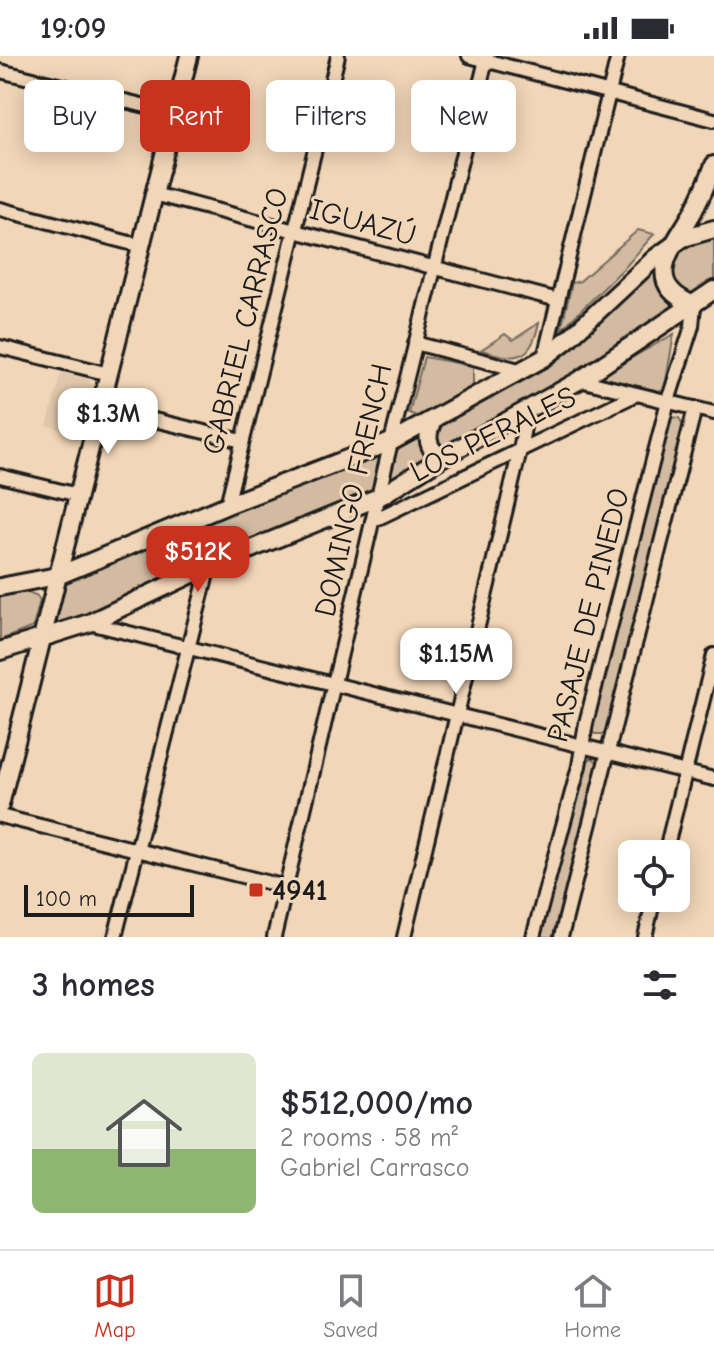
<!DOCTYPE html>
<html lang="en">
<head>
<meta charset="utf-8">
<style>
	:root { --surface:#fff; --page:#f7f7f7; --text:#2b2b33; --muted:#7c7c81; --line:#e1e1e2; --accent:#c8321e }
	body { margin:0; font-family:"Comic Neue",sans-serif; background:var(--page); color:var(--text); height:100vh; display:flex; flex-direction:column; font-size:30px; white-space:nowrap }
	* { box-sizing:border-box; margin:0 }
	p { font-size:26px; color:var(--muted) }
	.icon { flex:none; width:44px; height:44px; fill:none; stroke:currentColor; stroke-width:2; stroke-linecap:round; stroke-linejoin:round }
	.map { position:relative; height:881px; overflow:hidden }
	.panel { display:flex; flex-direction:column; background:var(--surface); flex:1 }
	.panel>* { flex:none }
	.hud { position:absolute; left:24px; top:24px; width:666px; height:72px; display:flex; gap:16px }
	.tools { position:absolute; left:618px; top:784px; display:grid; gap:16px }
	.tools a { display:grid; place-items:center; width:72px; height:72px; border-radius:12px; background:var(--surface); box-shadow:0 4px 20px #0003; font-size:40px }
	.scale { position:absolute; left:24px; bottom:20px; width:170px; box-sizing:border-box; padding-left:8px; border:4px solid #1c1c1c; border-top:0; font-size:22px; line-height:28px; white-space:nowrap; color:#1c1c1c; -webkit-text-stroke:6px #f1d6b8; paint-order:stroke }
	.price { position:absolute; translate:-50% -68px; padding:0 18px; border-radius:16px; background:#fff; color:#222; font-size:26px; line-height:52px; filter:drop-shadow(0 2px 4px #0008) }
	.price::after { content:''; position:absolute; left:50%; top:48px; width:24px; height:18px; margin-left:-12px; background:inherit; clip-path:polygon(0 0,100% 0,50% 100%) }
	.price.active { background:var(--accent); color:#fff }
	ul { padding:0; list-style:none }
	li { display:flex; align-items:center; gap:24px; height:200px; padding:0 32px }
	li span { display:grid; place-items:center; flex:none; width:224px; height:160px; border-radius:12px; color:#555 }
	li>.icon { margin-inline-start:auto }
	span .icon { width:96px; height:96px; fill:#fffc; stroke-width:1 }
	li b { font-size:34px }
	h2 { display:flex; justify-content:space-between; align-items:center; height:96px; padding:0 32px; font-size:34px }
	.chip { padding:0 28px; border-radius:12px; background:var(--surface); box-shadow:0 4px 20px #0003; font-size:28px; line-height:72px }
	.chip.active { background:var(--accent); color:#fff }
	.status { display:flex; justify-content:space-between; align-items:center; height:56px; padding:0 40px; background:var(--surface); direction:ltr }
	.status svg { height:22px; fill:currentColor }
	.tab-bar { display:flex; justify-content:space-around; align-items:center; height:112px; border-top:2px solid var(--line); background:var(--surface); font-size:22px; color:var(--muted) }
	.tab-bar a { display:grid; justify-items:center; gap:4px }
	.tab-bar .active { color:var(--accent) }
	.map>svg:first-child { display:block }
	.built { fill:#e1c8ad }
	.green { fill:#d2bba1; stroke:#776c5e; stroke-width:2 }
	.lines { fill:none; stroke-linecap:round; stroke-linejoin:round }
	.street-casing { stroke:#1c1c1c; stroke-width:18 }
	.secondary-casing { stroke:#1c1c1c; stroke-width:22 }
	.street { stroke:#f1d6b8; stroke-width:12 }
	.secondary { stroke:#f1d6b8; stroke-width:16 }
	.poi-dot { fill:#c8321e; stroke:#f1d6b8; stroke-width:3 }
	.labels { text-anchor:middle; stroke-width:6; stroke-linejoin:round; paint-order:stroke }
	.street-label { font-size:30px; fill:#1c1c1c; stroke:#f1d6b8 }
	.poi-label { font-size:30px; font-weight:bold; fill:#1c1c1c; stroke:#f1d6b8; text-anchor:start }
</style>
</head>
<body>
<div class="status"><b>19:09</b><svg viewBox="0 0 49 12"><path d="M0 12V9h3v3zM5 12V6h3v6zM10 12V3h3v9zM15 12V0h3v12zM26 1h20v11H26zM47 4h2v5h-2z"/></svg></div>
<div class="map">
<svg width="714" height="881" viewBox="0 0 714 881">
	<rect width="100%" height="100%" fill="#f1d6b8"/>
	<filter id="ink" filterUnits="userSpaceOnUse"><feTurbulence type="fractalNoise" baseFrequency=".0125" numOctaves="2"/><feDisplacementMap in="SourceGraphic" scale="16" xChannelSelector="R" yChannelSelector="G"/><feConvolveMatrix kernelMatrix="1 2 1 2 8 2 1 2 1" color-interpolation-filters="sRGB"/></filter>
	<g filter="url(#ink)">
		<path class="built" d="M61,317L88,323L94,332L82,379L47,370Z"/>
		<path class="green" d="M714,173V234L379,441L42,583L57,520L391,386L523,315L655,202Z
			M638,174L654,178L627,209L561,274L572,227L580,225Z
			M539,267C530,307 516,304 481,294L505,278L513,284Z
			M674,278L664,336L598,321Z
			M424,301L473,310V335L422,362L409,357Z
			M671,361L679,362L685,372L606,678H595L591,675L590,669L667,363Z
			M23,535L36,539L40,544L33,571L0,584V540Z
			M592,702L599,707L600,712L557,881H538L584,707Z"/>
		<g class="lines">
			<defs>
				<path id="street" d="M469,0L714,64
					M0,15L175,57
					M154,138L558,244
					M0,153L141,190
					M415,287L523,315
					M0,291L109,318
					M544,302L618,0
					M580,324L714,357
					M100,351L242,385
					M0,420L78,439
					M227,449L338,0
					M372,465L637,338
					M89,567L714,723
					M0,760L286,831
					M665,798L714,599
					M115,881L209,510
					M274,881L391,386L487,0
					M404,881L520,394L527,355
					M533,881L579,710L586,667L668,345L692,270L694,249
					M561,881L695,352
					M645,881L654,842"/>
				<path id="secondary" d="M694,249C639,227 674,190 693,156C701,141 708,125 714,109
					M434,363C426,378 425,393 443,401
					M0,531L57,520L227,449L391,386L544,302L567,284L655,202L683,182L714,173
					M0,595L89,567L209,510L379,441L443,401L580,324L714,234
					M0,749L189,0"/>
			</defs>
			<use href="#street" class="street-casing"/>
			<use href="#secondary" class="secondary-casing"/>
			<use href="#street" class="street"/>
			<use href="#secondary" class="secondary"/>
		</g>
	</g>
	<rect class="poi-dot" x="248" y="826" width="16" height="16" rx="4"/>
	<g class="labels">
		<g class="street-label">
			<text transform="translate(363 166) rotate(15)" y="10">IGUAZÚ</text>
			<text transform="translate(245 265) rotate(-76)" y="10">GABRIEL CARRASCO</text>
			<text transform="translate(493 378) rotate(-26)" y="10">LOS PERALES</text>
			<text transform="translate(353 434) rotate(-77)" y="10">DOMINGO FRENCH</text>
			<text transform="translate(588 559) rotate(-76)" y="10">PASAJE DE PINEDO</text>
		</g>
		<g class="poi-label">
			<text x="272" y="844">4941</text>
		</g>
	</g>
</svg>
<div class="tools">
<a><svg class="icon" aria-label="locate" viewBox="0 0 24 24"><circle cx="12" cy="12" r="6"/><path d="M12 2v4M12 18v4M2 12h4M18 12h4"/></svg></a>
</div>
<div class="scale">100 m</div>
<b class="price" style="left:108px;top:400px">$1.3M</b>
<b class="price active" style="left:198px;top:538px">$512K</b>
<b class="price" style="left:456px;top:640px">$1.15M</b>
<div class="hud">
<a class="chip">Buy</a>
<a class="chip active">Rent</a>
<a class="chip">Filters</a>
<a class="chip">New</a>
</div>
</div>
<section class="panel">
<h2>3 homes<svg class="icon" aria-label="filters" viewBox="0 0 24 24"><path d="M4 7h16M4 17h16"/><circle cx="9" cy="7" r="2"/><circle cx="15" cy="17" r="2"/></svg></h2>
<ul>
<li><span style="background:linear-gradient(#dfe7d0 60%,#8fb573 0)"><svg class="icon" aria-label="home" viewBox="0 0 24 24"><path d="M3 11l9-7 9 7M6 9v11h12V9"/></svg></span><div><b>$512,000/mo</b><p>2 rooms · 58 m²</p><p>Gabriel Carrasco</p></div></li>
</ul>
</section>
<nav class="tab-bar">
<a class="active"><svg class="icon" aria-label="map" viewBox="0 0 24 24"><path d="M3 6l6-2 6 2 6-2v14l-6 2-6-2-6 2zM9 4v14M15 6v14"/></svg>Map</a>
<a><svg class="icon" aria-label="saved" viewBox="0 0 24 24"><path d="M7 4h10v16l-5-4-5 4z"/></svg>Saved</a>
<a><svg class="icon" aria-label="home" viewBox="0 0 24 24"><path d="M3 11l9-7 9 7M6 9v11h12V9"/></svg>Home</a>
</nav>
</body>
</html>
